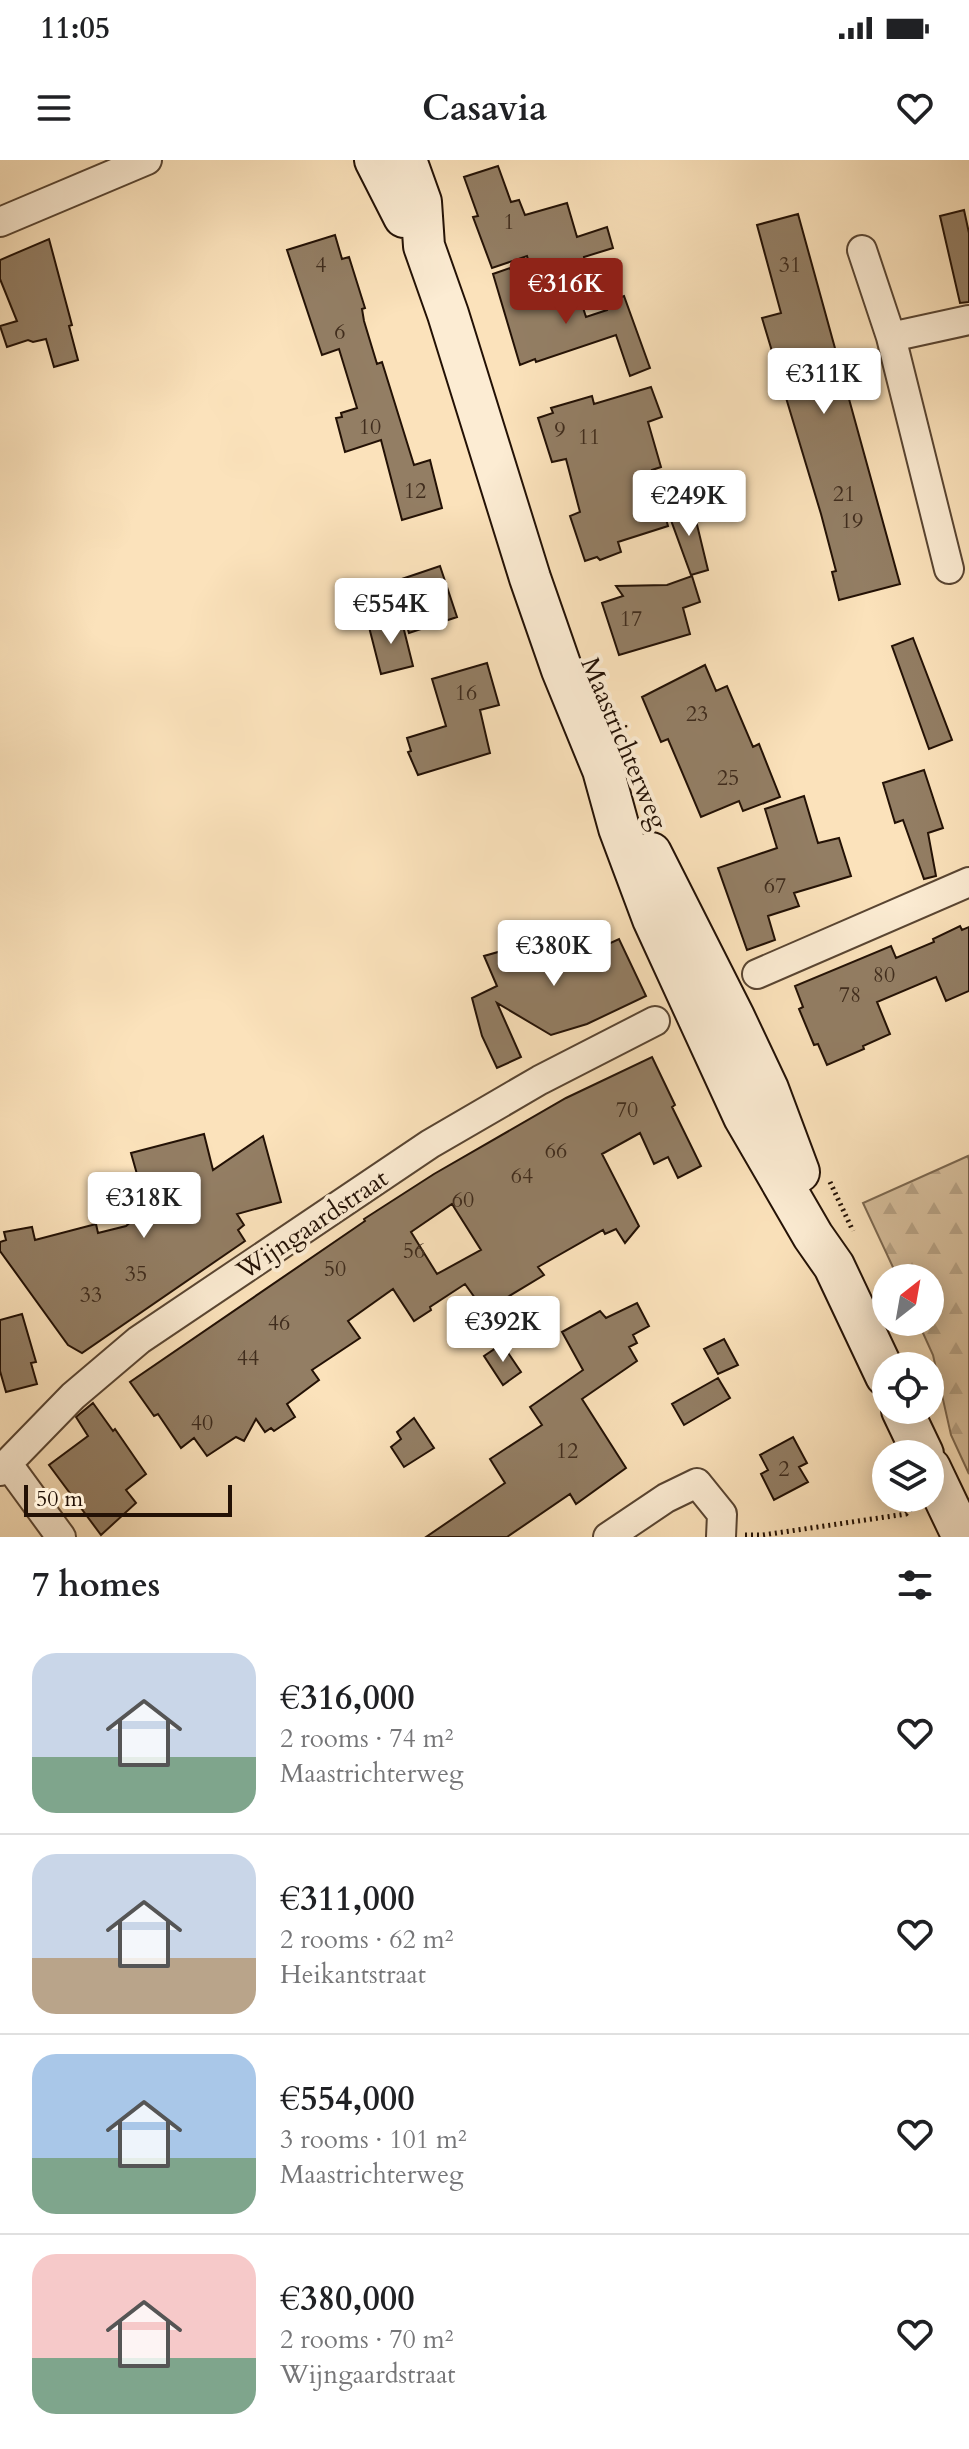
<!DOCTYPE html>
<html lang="en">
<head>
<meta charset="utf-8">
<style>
	:root { --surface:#fff; --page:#f6f6f6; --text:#202124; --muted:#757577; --line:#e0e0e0; --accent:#8f2418 }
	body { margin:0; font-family:Cardo,serif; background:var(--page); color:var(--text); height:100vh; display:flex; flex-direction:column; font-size:30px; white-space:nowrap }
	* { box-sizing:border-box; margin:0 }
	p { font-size:26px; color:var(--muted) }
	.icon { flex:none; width:44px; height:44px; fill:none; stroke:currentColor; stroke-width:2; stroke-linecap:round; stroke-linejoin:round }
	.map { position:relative; height:1377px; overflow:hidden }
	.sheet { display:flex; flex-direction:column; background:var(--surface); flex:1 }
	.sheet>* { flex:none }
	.needle { width:52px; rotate:31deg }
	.tools { position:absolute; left:872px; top:1104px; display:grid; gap:16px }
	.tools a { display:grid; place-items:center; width:72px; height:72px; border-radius:50%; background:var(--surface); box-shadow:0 4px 20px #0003; font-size:40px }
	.scale { position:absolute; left:24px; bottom:20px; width:208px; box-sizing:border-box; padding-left:8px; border:4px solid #231105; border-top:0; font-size:22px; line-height:28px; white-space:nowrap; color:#231105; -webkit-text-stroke:6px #fcecd3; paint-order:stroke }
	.price { position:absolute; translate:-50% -68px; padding:0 18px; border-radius:8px; background:#fff; color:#222; font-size:26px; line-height:52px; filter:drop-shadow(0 2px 4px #0008) }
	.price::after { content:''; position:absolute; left:50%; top:48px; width:24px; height:18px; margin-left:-12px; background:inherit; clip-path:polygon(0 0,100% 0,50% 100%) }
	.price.on { background:var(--accent); color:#fff }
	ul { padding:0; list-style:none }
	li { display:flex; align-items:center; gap:24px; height:200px; padding:0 32px }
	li+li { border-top:2px solid var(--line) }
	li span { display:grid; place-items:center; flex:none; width:224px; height:160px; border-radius:24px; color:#555 }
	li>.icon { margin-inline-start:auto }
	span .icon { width:96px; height:96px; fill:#fffc; stroke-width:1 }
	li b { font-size:34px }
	h2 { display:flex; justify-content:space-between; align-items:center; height:96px; padding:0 32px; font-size:34px }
	.status { display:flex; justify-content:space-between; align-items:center; height:56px; padding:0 40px; background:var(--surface); direction:ltr }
	.status svg { height:22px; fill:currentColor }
	header { display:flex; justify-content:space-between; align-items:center; height:104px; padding:0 32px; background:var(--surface); font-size:36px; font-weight:800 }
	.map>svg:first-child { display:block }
	.forest { fill:url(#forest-firs); stroke:#7c6850; stroke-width:2 }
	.building { fill:#937e64; stroke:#231105; stroke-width:2; fill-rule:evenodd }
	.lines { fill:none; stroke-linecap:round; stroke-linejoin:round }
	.street-casing { stroke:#594532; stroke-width:32 }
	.secondary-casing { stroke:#231105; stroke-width:44 }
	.path { stroke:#231105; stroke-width:5; stroke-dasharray:2 4; stroke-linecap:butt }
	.street { stroke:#fcecd3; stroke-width:28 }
	.secondary { stroke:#fcecd3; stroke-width:40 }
	.labels { text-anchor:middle; stroke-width:8; stroke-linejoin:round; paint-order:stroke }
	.number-label { font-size:22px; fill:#3f2c1d }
	.street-label { font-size:26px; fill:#231105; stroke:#fcecd3 }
</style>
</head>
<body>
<div class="status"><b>11:05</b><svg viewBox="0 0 49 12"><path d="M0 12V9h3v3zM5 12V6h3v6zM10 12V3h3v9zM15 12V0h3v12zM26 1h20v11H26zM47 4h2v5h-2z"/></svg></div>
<header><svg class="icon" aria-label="menu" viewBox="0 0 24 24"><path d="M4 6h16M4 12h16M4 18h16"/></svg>Casavia<svg class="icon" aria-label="heart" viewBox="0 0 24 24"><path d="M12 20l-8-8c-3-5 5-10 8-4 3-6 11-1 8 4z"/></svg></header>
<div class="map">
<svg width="969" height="1377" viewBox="0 0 969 1377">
	<defs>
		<pattern id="forest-firs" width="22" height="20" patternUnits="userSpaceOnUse" patternTransform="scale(2)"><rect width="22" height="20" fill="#d6be9c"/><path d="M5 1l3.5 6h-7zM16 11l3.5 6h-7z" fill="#b7a285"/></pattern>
	</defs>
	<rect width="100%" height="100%" fill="#fbe2bb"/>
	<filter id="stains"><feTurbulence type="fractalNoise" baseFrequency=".0025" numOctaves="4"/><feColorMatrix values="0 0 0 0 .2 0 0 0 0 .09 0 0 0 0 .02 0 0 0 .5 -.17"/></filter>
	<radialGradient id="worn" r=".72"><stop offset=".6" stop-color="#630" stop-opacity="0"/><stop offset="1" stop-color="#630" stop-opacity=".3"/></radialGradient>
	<path class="forest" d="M968,996L969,1000V1314L951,1275L933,1195L918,1162H930V1118H898L863,1043Z"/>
	<path class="building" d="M498,6L511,42L519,40L525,55L567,43L577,77L607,67L613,88L584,97L585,102L561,110L559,105L532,113L527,96L492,108L473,57L478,56L464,17Z
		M964,50L969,73V142L960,143L940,56Z
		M798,54L900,424L839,440L832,412L836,411L821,354L762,158L781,153L757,65Z
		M335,75L342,99L349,97L365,148L362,149L364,161L377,204L382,202L414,305L430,300L442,348L402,360L381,280L345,292L336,258L342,257L341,253L357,248L339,189L322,195L287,90Z
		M49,79L72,165L69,166L78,200L54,207L46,179L33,182L28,180L7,187L0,166L17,161L0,119V100Z
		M510,108L526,148L578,132L586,157L607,150L605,143L624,136L650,208L630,216L616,175L536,202L535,199L520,205L493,114Z
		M651,227L662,257L648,262L661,307L652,310L668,366L618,382L621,392L600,400L597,397L585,401L570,356L580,352L566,299L552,302L538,258L553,253L551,248L592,236L594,244Z
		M692,344L708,410L691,415L668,352Z
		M440,406L457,457L409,473L393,422Z
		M692,416L700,442L683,448L690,474L619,495L602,443L623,436L616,426L667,425Z
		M401,458L413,506L381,514L369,467Z
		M913,478L952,580L929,589L892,486Z
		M487,503L499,545L480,550L490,593L418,615L408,592L411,591L407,578L446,566L432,519Z
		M705,505L716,531L727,526L753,587L759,584L780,637L743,651L739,641L701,657L668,579L661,582L642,537Z
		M924,610L943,668L928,673L936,716L924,719L903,660L895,663L883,623Z
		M804,636L818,683L839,678L851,716L794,733L799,746L768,756L775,780L747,790L718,708L777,688L765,649Z
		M960,766L962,770L969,767V831L946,841L936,817L877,842L890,874L863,886L864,889L827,905L818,884L814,885L799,849L803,847L795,826L891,786L896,798L934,782L933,779Z
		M586,767L593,791L619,779L646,836L587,864L551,875L497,843L521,897L497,908L482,876L472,838L497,826L484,796Z
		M652,897L675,945L672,947L701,1006L678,1018L668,997L654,1004L640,973L602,994L639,1066L625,1083L616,1069L605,1074L603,1070L538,1107L544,1115L506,1138L504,1142L514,1158L498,1170L465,1124L430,1147L431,1150L414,1161L393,1129L348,1161L360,1178L312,1210L319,1220L287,1244L295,1257L274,1271L271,1268L265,1272L256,1259L244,1281L236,1277L207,1296L194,1278L181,1288L158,1254L154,1256L130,1222L365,1061L364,1059L434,1014L566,938ZM452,1044L481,1090L437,1114L411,1072Z
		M204,974L213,1010L263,976L281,1042L237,1054L244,1065L238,1070L245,1081L82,1193L68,1185L0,1091V1082L6,1080L4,1072L32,1067L35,1080L96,1064L98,1073L126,1066L140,1054L136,1041L144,1039L131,993Z
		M637,1143L649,1166L633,1175L637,1183L629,1187L637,1201L582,1239L626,1308L576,1344L570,1334L507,1377H426L505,1323L490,1299L542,1265L530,1247L583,1210L562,1172L600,1151L606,1158Z
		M22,1154L36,1202L31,1203L37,1224L6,1232L0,1211V1160Z
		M724,1179L738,1205L718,1214L704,1189Z
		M502,1184L521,1212L503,1225L484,1196Z
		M718,1218L730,1238L684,1265L672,1244Z
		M93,1243L113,1271L115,1269L146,1314L126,1330L136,1343L101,1375L49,1305L88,1276L76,1257Z
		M414,1258L434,1288L404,1307L391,1287L401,1279L397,1272Z
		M793,1277L807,1303L799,1307L808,1322L774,1340L761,1314L768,1310L760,1295Z"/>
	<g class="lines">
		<defs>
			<path id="street" d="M0,62L147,0
				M862,90L891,177
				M949,409L891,177L969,160
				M757,814L969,722
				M7,1303L61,1377
				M0,1311L73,1236L139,1180L430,984L540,920L655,861
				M608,1377L666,1338L697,1323L722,1354L721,1377"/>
			<path id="secondary" d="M375,0L404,57
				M406,0L421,42L424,86L448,154L530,418L562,510L603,610L619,668L653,759L744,957L813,1076L834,1106L886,1216
				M651,693L734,857L768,929L799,1012
				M902,1250L923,1294
				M930,1308L963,1377"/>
		</defs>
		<use href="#street" class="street-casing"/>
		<use href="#secondary" class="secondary-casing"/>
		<path class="path" d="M650,643L659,663
			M830,1022L853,1071
			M745,1375H763L906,1354L914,1346"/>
		<use href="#street" class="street"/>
		<use href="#secondary" class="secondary"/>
	</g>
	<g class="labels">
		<g class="number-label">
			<text x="509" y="69">1</text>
			<text x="321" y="112">4</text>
			<text x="790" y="112">31</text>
			<text x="340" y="179">6</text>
			<text x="370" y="274">10</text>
			<text x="560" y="277">9</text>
			<text x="589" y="284">11</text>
			<text x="415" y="338">12</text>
			<text x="844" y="341">21</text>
			<text x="852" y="368">19</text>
			<text x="631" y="466">17</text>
			<text x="466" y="540">16</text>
			<text x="697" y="561">23</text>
			<text x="728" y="625">25</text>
			<text x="775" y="733">67</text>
			<text x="884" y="822">80</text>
			<text x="850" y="842">78</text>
			<text x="627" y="957">70</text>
			<text x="556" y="998">66</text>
			<text x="522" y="1023">64</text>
			<text x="463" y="1047">60</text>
			<text x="414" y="1098">56</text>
			<text x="335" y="1116">50</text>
			<text x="136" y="1121">35</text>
			<text x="91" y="1142">33</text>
			<text x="279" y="1170">46</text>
			<text x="248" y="1205">44</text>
			<text x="202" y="1270">40</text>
			<text x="567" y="1298">12</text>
			<text x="784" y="1316">2</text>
		</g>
		<g class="street-label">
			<text transform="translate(625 583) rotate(67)" y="9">Maastrichterweg</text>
			<text transform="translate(312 1064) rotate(-34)" y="9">Wijngaardstraat</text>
		</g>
	</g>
	<rect width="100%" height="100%" filter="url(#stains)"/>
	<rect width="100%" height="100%" fill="url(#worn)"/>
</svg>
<div class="tools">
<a><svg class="needle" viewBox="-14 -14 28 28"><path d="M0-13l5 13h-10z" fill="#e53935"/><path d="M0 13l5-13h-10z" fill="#757577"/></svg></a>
<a><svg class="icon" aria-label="locate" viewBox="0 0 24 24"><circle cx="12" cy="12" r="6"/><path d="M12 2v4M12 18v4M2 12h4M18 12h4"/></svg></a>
<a><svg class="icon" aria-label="layers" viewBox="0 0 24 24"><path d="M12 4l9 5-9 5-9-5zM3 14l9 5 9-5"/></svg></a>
</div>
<div class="scale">50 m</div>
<b class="price on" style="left:566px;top:166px">€316K</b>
<b class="price" style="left:824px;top:256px">€311K</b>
<b class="price" style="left:689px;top:378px">€249K</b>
<b class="price" style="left:391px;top:486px">€554K</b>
<b class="price" style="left:554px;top:828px">€380K</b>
<b class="price" style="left:144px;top:1080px">€318K</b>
<b class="price" style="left:503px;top:1204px">€392K</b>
</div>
<section class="sheet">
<h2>7 homes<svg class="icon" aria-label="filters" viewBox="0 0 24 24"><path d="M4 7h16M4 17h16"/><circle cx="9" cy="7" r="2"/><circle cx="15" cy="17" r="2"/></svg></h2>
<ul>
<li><span style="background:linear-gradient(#c9d6e8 65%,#7fa58c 0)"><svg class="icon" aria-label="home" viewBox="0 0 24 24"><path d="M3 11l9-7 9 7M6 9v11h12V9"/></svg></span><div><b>€316,000</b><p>2 rooms · 74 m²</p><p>Maastrichterweg</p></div><svg class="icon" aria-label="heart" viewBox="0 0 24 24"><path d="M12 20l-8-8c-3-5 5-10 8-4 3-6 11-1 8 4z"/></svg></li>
<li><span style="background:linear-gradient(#c9d6e8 65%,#b9a48a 0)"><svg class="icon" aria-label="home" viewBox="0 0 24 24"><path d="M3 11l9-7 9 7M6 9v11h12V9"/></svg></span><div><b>€311,000</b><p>2 rooms · 62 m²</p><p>Heikantstraat</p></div><svg class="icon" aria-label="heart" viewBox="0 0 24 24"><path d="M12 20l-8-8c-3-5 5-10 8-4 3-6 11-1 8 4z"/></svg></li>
<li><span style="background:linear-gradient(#a9c7e8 65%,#7fa58c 0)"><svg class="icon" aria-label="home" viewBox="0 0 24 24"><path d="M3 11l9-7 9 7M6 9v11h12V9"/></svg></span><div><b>€554,000</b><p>3 rooms · 101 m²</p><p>Maastrichterweg</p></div><svg class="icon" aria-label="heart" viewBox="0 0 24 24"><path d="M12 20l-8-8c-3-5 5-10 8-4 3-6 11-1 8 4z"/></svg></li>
<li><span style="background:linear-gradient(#f6c9c9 65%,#7fa58c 0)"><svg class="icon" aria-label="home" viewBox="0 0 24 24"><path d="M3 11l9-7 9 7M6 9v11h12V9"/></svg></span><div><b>€380,000</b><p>2 rooms · 70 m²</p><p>Wijngaardstraat</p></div><svg class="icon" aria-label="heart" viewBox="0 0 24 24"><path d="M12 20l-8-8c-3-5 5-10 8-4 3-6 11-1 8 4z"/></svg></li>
</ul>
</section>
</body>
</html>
